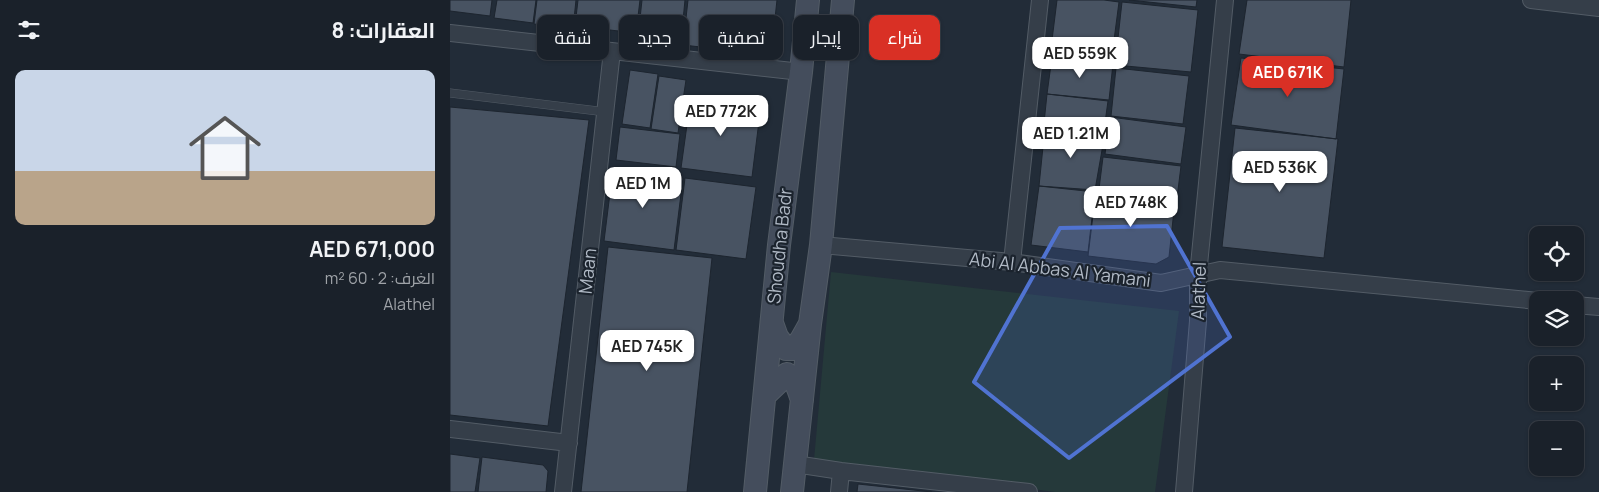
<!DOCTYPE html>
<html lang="ar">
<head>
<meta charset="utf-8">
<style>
	:root { --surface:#1a212a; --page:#272e36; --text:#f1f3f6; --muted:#9fa3a8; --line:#383e47; --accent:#d93025 }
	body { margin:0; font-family:Manrope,Cairo,sans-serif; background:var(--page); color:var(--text); direction:rtl; height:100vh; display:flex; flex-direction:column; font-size:19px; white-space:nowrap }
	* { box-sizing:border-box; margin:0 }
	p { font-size:16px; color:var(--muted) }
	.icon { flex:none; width:28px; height:28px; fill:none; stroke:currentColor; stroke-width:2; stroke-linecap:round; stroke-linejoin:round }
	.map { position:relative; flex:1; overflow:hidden; direction:ltr }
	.drawer { display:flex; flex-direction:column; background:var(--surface); width:450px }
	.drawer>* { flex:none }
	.guide { position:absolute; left:15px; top:15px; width:475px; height:45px; direction:rtl; display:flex; gap:10px }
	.controls { position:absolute; left:1079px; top:226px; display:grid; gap:10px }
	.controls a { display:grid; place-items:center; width:55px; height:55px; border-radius:10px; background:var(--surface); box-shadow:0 1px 4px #0004,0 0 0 1px var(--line); font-size:25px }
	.price { position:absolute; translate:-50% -42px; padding:0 11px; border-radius:10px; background:#fff; color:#222; font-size:16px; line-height:32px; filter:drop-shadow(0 1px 2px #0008) }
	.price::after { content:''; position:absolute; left:50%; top:30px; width:15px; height:11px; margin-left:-8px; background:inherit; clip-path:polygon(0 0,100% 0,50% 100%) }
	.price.selected { background:var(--accent); color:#fff }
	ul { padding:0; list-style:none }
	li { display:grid; align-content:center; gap:10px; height:265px; padding:0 15px }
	li span { display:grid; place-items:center; height:155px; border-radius:10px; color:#555 }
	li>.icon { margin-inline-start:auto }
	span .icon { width:90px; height:90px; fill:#fffc; stroke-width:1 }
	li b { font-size:21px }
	h2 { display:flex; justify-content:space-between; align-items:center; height:60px; padding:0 15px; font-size:21px }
	.tag { padding:0 18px; border-radius:10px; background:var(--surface); box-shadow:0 1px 4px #0004,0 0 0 1px var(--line); font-size:18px; line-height:45px }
	.tag.selected { background:var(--accent); color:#fff }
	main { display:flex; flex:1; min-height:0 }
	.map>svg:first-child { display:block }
	.park { fill:#25393a }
	.building { fill:#485362; stroke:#1d252f }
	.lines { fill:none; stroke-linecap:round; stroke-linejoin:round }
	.lane-casing { stroke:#535c66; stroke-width:9 }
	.street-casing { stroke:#535c66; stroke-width:18 }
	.secondary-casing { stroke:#535c66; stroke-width:24 }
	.lane { stroke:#353e49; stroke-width:8 }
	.street { stroke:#353e49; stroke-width:16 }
	.secondary { stroke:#444d5c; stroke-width:22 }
	.marked { fill:#5073d1; fill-opacity:0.2; stroke:#5073d1; stroke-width:4; stroke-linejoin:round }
	.labels { text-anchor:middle; stroke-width:4.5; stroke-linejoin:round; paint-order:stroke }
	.street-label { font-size:18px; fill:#b0b9c5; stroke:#1b232d }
</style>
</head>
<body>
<main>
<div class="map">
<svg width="1149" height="492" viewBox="0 0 1149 492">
	<rect width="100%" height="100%" fill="#222c38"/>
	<path class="park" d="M381,272L729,311L705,492H605L364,460Z"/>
	<path class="building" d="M0,0H42L40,16L0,11Z
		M47,0H86L83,23L44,18Z
		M87,0H126L123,29L84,24Z
		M128,0H190L186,33L125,26Z
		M192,0H235L231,41L188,37Z
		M238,0H327L321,55L233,45Z
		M607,0H654L669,2L661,63L600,56Z
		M679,0H747L746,7Z
		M797,0H901L894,67L789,54Z
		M672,2L748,10L741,72L665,65Z
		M602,57L663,64L659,100L597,94Z
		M791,58L894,69L886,139L781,125Z
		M666,68L739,76L733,124L661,116Z
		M180,70L208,74L200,128L172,124Z
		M209,76L236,80L228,133L201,129Z
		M597,94L658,101L654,130L594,123Z
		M241,96L311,105L302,177L231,168Z
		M0,107L139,120L98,426L0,415Z
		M660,117L736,127L731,164L655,154Z
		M170,127L230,134L226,167L166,160Z
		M595,127L655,133L645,190L589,186Z
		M785,128L888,139L874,258L772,247Z
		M653,157L731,166L727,198L649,189Z
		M163,169L233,178L224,250L154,241Z
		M235,178L306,187L296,259L226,250Z
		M589,186L645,192L638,252L581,245Z
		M646,191L725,201L719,257L706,264L638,256Z
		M158,247L262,258L237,492H131Z
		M0,454L30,458L25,492H0Z
		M32,457L93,465L98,471L96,492H28Z
		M408,484L482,492H407Z"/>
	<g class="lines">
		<defs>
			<path id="lane" d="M0,93L156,112"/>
			<path id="street" d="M1081,0L1149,8
				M0,33L351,72
				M371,245L562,262L711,283L770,270L1088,301
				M562,262L590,0
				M1125,305L1149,307
				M0,429L119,443
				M345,464L391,471L579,492
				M113,492L162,51
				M389,492L391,471
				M734,492L748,321V275L775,0"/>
			<path id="secondary" d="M322,323L327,337L336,349H343L351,340L360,324
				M315,395L337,374C347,381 348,389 352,400
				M305,492L329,245L351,72L358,0
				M342,492L360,324L371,245L393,0"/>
		</defs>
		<use href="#lane" class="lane-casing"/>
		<use href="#street" class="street-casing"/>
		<use href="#secondary" class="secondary-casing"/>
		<use href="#lane" class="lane"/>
		<use href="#street" class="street"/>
		<use href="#secondary" class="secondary"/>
	</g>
	<path class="marked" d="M717,226L780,337L619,458L524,382L610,228Z"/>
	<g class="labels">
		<g class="street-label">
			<text transform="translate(330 246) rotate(-84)" y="6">Shoudha Badr</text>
			<text transform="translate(610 270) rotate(7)" y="6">Abi Al Abbas Al Yamani</text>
			<text transform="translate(138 271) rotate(-84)" y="6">Maan</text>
			<text transform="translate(749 291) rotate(-88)" y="6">Alathel</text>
		</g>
	</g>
</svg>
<div class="controls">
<a><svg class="icon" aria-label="locate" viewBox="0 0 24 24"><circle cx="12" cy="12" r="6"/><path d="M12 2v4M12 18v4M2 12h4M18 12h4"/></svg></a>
<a><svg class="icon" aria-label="layers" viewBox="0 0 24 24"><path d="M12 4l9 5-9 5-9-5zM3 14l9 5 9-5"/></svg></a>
<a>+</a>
<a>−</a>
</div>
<b class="price" style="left:630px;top:79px">AED 559K</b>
<b class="price selected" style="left:838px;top:98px">AED 671K</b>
<b class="price" style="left:271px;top:137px">AED 772K</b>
<b class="price" style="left:621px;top:159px">AED 1.21M</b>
<b class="price" style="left:830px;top:193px">AED 536K</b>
<b class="price" style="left:193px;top:209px">AED 1M</b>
<b class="price" style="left:681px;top:228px">AED 748K</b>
<b class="price" style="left:197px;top:372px">AED 745K</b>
<div class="guide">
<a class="tag selected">شراء</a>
<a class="tag">إيجار</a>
<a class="tag">تصفية</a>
<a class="tag">جديد</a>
<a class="tag">شقة</a>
</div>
</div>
<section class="drawer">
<h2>العقارات: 8<svg class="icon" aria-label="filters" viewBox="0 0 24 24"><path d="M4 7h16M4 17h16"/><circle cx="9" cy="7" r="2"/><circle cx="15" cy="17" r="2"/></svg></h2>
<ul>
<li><span style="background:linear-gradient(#c9d6e8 65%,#b9a48a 0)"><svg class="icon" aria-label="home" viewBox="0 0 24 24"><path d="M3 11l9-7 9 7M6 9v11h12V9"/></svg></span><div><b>AED 671,000</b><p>الغرف: 2 · 60 m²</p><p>Alathel</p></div></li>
</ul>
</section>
</main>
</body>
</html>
